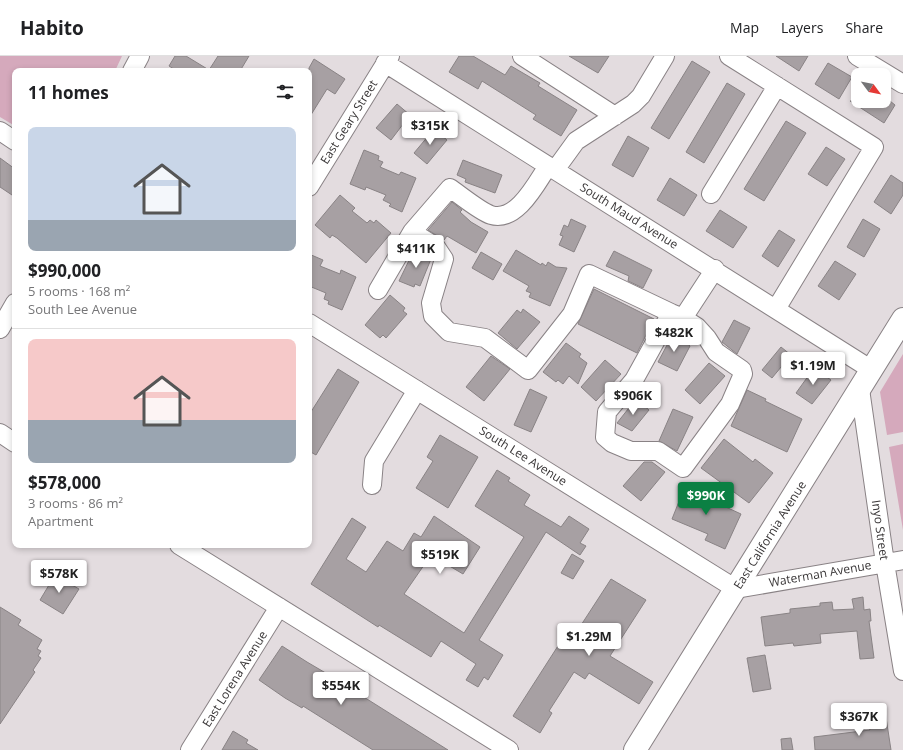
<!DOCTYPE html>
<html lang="en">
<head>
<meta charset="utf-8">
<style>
	:root { --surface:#fff; --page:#f2f2f2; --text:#202124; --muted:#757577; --line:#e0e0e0; --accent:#0b8043 }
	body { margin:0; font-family:"Open Sans",sans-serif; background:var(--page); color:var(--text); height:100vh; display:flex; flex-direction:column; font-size:15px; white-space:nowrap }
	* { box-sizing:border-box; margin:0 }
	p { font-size:13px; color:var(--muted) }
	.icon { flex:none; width:22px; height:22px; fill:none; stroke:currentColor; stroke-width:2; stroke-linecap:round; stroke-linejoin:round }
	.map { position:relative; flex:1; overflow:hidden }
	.drawer { position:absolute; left:12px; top:12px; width:300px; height:480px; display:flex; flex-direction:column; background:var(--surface); border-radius:8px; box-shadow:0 2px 6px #0003 }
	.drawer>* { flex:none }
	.needle { width:26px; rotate:122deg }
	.buttons { position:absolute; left:851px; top:12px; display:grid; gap:8px }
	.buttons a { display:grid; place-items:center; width:40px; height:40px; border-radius:8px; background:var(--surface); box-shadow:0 2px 6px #0003; font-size:20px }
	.price { position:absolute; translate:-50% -34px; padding:0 9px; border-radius:4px; background:#fff; color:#222; font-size:13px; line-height:26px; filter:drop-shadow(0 1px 2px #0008) }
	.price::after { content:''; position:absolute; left:50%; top:24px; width:12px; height:9px; margin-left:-6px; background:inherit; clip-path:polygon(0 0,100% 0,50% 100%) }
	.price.selected { background:var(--accent); color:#fff }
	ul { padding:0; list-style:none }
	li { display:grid; align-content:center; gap:8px; height:212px; padding:0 16px }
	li+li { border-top:1px solid var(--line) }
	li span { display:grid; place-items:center; height:124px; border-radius:8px; color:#555 }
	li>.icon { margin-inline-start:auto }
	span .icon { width:72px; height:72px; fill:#fffc; stroke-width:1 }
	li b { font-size:17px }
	h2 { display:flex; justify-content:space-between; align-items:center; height:48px; padding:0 16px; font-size:17px }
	header { display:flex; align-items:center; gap:24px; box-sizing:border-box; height:56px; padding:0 20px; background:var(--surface); border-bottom:1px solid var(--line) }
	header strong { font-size:19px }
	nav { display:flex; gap:22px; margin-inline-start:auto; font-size:14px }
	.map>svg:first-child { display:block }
	.green { fill:#d5a9bc }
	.building { fill:#a7a0a3; stroke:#898385 }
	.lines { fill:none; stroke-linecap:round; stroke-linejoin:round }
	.minor-casing { stroke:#898285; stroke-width:20 }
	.major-casing { stroke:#898285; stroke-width:24 }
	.minor { stroke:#fff; stroke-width:18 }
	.major { stroke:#fff; stroke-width:22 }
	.labels { text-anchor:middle; stroke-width:3; stroke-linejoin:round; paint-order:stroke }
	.street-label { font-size:12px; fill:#393637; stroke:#fff }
</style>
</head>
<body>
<header>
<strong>Habito</strong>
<nav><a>Map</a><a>Layers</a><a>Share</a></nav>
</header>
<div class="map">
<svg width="903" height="694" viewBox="0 0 903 694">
	<rect width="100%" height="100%" fill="#e3dcdf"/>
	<path class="green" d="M0,0H122L115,15H15V70L0,61Z
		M903,298V376L887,379L880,336Z
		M903,388V474L889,391Z"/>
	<path class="building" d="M175,0H186L209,14L218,0H249L240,15H177L169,10Z
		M459,0H473L505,19L511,10L540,27L538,30L577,54L561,80L533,63L536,59L482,25L478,33L449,16Z
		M569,0H609L598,17Z
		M776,0H808L799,15Z
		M314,3L345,23L335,38L327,33L309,62V12Z
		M692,5L710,16L669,83L651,72Z
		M828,7L852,21L839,43L815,28Z
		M727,27L745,38L704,107L686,96Z
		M850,45H890L895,49L884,67Z
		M397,48L410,59L391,84L376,72Z
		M786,65L806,77L764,145L744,133Z
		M434,73L447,84L427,108L414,97Z
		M628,80L649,92L633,121L612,109Z
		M826,91L845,103L827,130L808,118Z
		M364,94L379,100L378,104L383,106L380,111L399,119L401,116L416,122L402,156L389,150L391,148L383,144L386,139L366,131L365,134L350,128Z
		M0,102L15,113V141L0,131Z
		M463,104L502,119L495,137L465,126L466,123L457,119Z
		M891,119L903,127V139L891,158L874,146Z
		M670,122L697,139L684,160L657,144Z
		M340,139L355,152L352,155L367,167L370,164L374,167L376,164L391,177L366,207L337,182L332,179L330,182L315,169Z
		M452,146L462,154L460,156L471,166L488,176L476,197L447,180L444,184L428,174Z
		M720,154L747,171L733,192L706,175Z
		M571,163L586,170L574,196L559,189L563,180L560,179L564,169L568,171Z
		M863,163L880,173L864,201L847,191Z
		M779,174L795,184L778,211L762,200Z
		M415,192L428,198L427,201L431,203L420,230L415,228L414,231L399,225Z
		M516,194L541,209L542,207L546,210L548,206L556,211L567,212L550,250L529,241L531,237L526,235L529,230L503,215Z
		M614,195L652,214L643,232L628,225L629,220L606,210Z
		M481,196L502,208L493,224L472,212Z
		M309,198L323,204L320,210L340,218L341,214L356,221L342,254L328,248L329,245L324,243L326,237L309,230Z
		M835,205L856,218L839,244L818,230Z
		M594,233L654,263L637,297L578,268Z
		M390,239L405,252L403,255L407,258L386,282L383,279L380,282L365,269Z
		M523,253L540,266L517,293L498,277L517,254L521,257Z
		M734,264L750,272L737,298L722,286Z
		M674,276L690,290L677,315L658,306Z
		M566,287L581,298L579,301L587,307L578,328L569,320L563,328L558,324L556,326L543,316Z
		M781,291L791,299L772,322L762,314Z
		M491,300L510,313L484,345L466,331Z
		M605,304L621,318L596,345L581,331Z
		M709,307L725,320L700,348L685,334Z
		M814,312L831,324L812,348L796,337Z
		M338,313L359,326L316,399L309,395V359Z
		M530,333L547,341L531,376L514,369Z
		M747,334L766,343L765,345L802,363L787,396L731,370Z
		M636,343L649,354L632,375L617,367Z
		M673,353L693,361L677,395L659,385Z
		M440,379L478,401L448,452L416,432L433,405L427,401Z
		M724,383L753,406L755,403L773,417L749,447L701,412Z
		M644,406H652L665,416L641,445L623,430Z
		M497,414L510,422L508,425L530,439L524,449L561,471L569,460L589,473L580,487L586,490L580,499L546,476L479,584L503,599L488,624L484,621L478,631L466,624L476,608L441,585L431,601L379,569L378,571L311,528L352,462L366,471L346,503L366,516L387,485L403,495L414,477L421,481L434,460L480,491L463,518L431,499L404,538L464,577L524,481L475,450Z
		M686,428L708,437L704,441L741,458L725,493L705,484L708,478L672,463Z
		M572,498L584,505L573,523L561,517Z
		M55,519L79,533L63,558L40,544Z
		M611,523L646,544L610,600L653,626L639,648L589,617L585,623L574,616L549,655L552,657L540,677L513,660L565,579L572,583Z
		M863,541L864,554L870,553L871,565H869L874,602L860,603L857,575L820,578L821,587L794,590L793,587L765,590L761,561L790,557V553L820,550V547L832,546L833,554L854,553L852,543Z
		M0,551L21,564L18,569L42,584L37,593L41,595L38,600L41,602L33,614L35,616L0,668Z
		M282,590L307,606L324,616L448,694H373L303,650L302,652L285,642L259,624Z
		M765,599L771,633L753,636L747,602Z
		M885,655L891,694H815L814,681L870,674L867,657Z
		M233,675L248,684L246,687L258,694H222Z
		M791,682L793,694H782L781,683Z"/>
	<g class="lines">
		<defs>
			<path id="minor" d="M522,0L615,60
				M729,0L874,91L776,253
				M857,0L903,28
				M385,7L872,314
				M132,15L140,0
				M0,75L15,85
				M555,114L576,85L633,48L641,40L665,0
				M309,131L390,0
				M711,138L777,30
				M412,176L436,191L444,203L431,247L433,260L449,276L485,282L528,314L572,258L589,218L671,257L634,324L607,356L605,381L612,387L631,395H658L683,412L730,348L743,318L742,314L716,296L707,282L697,271L683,262L671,257
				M378,234L412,176L450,132C460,139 481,156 491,159C517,167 537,126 548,110
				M683,262L715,213
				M309,267L736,533L903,504
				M0,273L15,247
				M860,333L885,507L903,615
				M0,377L15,387
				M372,429L374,405L417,334
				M179,489L509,694
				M190,694L279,551"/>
			<path id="major" d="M635,694L903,263"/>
		</defs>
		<use href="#minor" class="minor-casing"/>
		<use href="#major" class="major-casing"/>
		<use href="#minor" class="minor"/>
		<use href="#major" class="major"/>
	</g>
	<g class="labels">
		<g class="street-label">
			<text transform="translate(349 66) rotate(-58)" y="4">East Geary Street</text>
			<text transform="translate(629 160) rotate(32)" y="4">South Maud Avenue</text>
			<text transform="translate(523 400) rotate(32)" y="4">South Lee Avenue</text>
			<text transform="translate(880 474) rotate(82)" y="4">Inyo Street</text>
			<text transform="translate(770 479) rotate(-58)" y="4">East California Avenue</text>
			<text transform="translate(820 518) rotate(-10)" y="4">Waterman Avenue</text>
			<text transform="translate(235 623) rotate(-58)" y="4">East Lorena Avenue</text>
		</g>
	</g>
</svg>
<div class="buttons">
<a><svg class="needle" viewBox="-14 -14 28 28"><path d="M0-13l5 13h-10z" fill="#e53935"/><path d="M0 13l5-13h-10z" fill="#757577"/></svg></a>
</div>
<b class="price" style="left:430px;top:90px">$315K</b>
<b class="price" style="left:416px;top:213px">$411K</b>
<b class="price" style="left:674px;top:297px">$482K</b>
<b class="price" style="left:813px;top:330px">$1.19M</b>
<b class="price" style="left:633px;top:360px">$906K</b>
<b class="price selected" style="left:706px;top:460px">$990K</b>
<b class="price" style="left:440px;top:519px">$519K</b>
<b class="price" style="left:59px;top:538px">$578K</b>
<b class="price" style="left:589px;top:601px">$1.29M</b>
<b class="price" style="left:341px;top:650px">$554K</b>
<b class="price" style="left:859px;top:681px">$367K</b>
<section class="drawer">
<h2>11 homes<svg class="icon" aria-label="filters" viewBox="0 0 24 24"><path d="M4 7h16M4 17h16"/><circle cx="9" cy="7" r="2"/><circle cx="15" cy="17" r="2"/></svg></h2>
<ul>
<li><span style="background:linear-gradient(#c9d6e8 75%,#9aa5b1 0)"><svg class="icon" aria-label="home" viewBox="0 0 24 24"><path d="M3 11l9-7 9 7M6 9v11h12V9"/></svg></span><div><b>$990,000</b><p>5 rooms · 168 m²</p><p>South Lee Avenue</p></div></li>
<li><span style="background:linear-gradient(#f6c9c9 65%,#9aa5b1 0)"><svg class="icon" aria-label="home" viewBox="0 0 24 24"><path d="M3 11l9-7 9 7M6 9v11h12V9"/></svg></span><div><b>$578,000</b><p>3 rooms · 86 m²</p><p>Apartment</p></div></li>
</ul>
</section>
</div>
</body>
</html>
